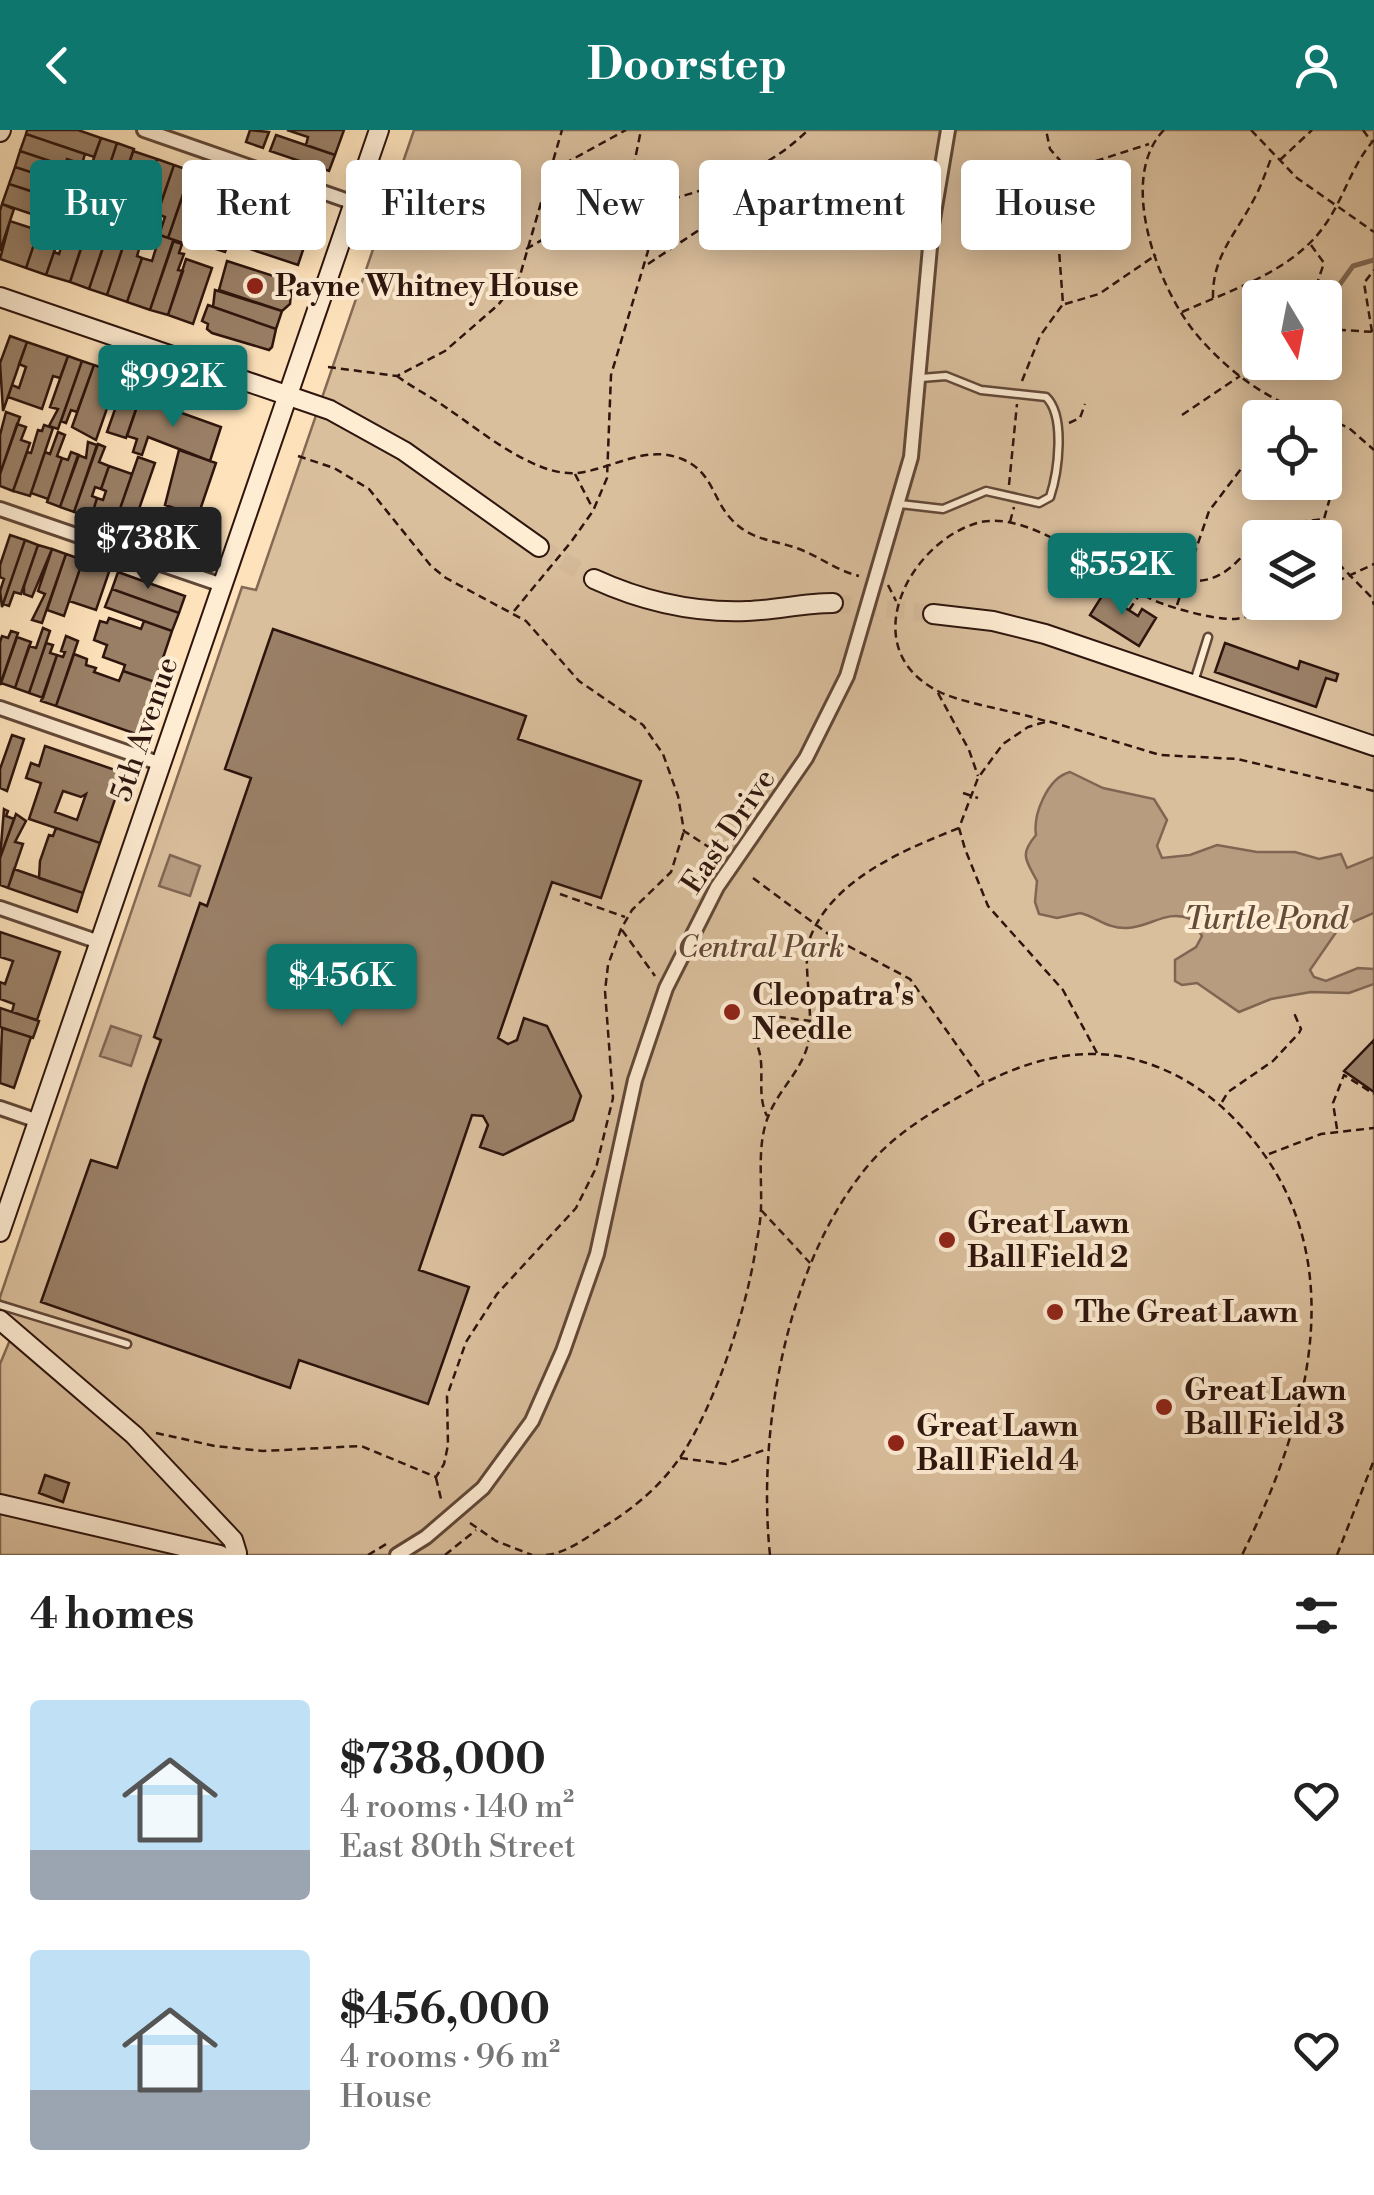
<!DOCTYPE html>
<html lang="en">
<head>
<meta charset="utf-8">
<style>
	:root { --surface:#fff; --page:#f2f2f2; --text:#222; --muted:#767676; --accent:#0f766e }
	body { margin:0; font-family:"Libre Bodoni",serif; background:var(--page); color:var(--text); height:100vh; display:flex; flex-direction:column; font-size:38px; white-space:nowrap }
	* { box-sizing:border-box; margin:0 }
	p { font-size:32px; color:var(--muted) }
	.icon { flex:none; width:55px; height:55px; fill:none; stroke:currentColor; stroke-width:2; stroke-linecap:round; stroke-linejoin:round }
	.map { position:relative; height:1425px; overflow:hidden }
	.panel { display:flex; flex-direction:column; background:var(--surface); flex:1 }
	.panel>* { flex:none }
	.top-card { position:absolute; left:30px; top:30px; width:1315px; height:90px; display:flex; gap:20px }
	.needle { width:65px; rotate:170deg }
	.buttons { position:absolute; left:1242px; top:150px; display:grid; gap:20px }
	.buttons a { display:grid; place-items:center; width:100px; height:100px; border-radius:10px; background:var(--surface); box-shadow:0 5px 25px #0003; font-size:50px }
	.price { position:absolute; translate:-50% -85px; padding:0 22px; border-radius:10px; background:var(--accent); color:#fff; font-size:32px; line-height:65px; filter:drop-shadow(0 2px 5px #0008) }
	.price::after { content:''; position:absolute; left:50%; top:60px; width:30px; height:22px; margin-left:-15px; background:inherit; clip-path:polygon(0 0,100% 0,50% 100%) }
	.price.active { background:#222; color:#fff }
	ul { padding:0; list-style:none }
	li { display:flex; align-items:center; gap:30px; height:250px; padding:0 30px }
	li span { display:grid; place-items:center; flex:none; width:280px; height:200px; border-radius:10px; color:#555 }
	li>.icon { margin-inline-start:auto }
	span .icon { width:120px; height:120px; fill:#fffc; stroke-width:1 }
	li b { font-size:42px }
	h2 { display:flex; justify-content:space-between; align-items:center; height:120px; padding:0 30px; font-size:42px }
	.pill { padding:0 35px; border-radius:10px; background:var(--surface); box-shadow:0 5px 25px #0003; font-size:35px; line-height:90px }
	.pill.active { background:var(--accent); color:#fff }
	header { display:flex; justify-content:space-between; align-items:center; height:130px; padding:0 30px; background:var(--accent); color:#fff; font-size:45px; font-weight:800 }
	.map>svg:first-child { display:block }
	.green { fill:#dabf9d; stroke:#846a55; stroke-width:2.5; fill-rule:evenodd }
	.water { fill:#b79c80; stroke:#806652; stroke-width:2.5 }
	.lines { fill:none; stroke-linecap:round; stroke-linejoin:round }
	.stream { stroke:#806652; stroke-width:5 }
	.building { fill:#9a8067; stroke:#2e150d; stroke-width:2.5; fill-rule:evenodd }
	.secondary-tunnel { stroke:#d4b998; stroke-width:18; stroke-dasharray:18 9; stroke-linecap:butt }
	.lane-casing { stroke:#624838; stroke-width:11 }
	.street-casing { stroke:#624838; stroke-width:18 }
	.secondary-casing { stroke:#2e150d; stroke-width:22 }
	.path { stroke:#2e150d; stroke-width:2.5; stroke-dasharray:8 5; stroke-linecap:butt }
	.lane { stroke:#feecd3; stroke-width:6 }
	.street { stroke:#feecd3; stroke-width:12 }
	.secondary { stroke:#feecd3; stroke-width:18 }
	.path-bridge { stroke:#2e150d; stroke-width:2.5; stroke-dasharray:8 5; stroke-linecap:butt }
	.poi-dot { fill:#8f2418; stroke:#feecd3; stroke-width:4 }
	.labels { text-anchor:middle; stroke-width:8; stroke-linejoin:round; paint-order:stroke }
	.poi-label { font-size:30px; font-weight:bold; fill:#2e150d; stroke:#feecd3; text-anchor:start }
	.street-label { font-size:30px; fill:#2e150d; stroke:#feecd3 }
	.park-label { font-size:30px; font-style:italic; fill:#624838; stroke:#feecd3 }
	.water-label { font-size:32px; font-style:italic; fill:#654b3b; stroke:#feecd3 }
</style>
</head>
<body>
<header><svg class="icon" aria-label="back" viewBox="0 0 24 24"><path d="M15 5l-7 7 7 7"/></svg>Doorstep<svg class="icon" aria-label="person" viewBox="0 0 24 24"><circle cx="12" cy="8" r="4"/><path d="M4 21q1-7 8-7t8 7"/></svg></header>
<div class="map">
<svg width="1374" height="1425" viewBox="0 0 1374 1425">
	<rect width="100%" height="100%" fill="#fde2bb"/>
	<filter id="stains"><feTurbulence type="fractalNoise" baseFrequency=".002" numOctaves="4"/><feColorMatrix values="0 0 0 0 .2 0 0 0 0 .09 0 0 0 0 .02 0 0 0 .5 -.17"/></filter>
	<radialGradient id="worn" r=".72"><stop offset=".6" stop-color="#630" stop-opacity="0"/><stop offset="1" stop-color="#630" stop-opacity=".3"/></radialGradient>
	<path class="green" d="M414,0H1374V1425H0V1234L17,1193L0,1180V1167L242,457L256,460ZM1260,168H1325V232H1260ZM1260,288H1325V352H1260ZM1260,408H1325V472H1260Z"/>
	<path class="water" d="M1070,642L1103,658L1154,669L1167,690L1157,716L1162,728L1190,725L1217,715L1257,722H1295L1319,729L1341,724L1347,738L1374,727V783L1339,798L1310,840L1314,847L1326,851L1358,838L1374,839V854L1349,863L1311,862L1271,869L1239,882L1197,853L1182,855L1175,851V830L1196,817L1202,806L1191,789C1166,779 1151,797 1127,798C1107,799 1097,787 1080,783L1057,788L1039,784L1035,772L1037,751C1026,730 1019,725 1036,705C1033,685 1047,648 1070,642Z
		M170,725L200,736L190,766L159,756Z
		M111,896L141,906L131,936L100,926Z"/>
	<g class="lines">
		<path class="stream" d="M1340,154L1353,136L1374,130"/>
	</g>
	<path class="building" d="M27,0H78L101,8L94,27L26,4Z
		M250,0L269,2L263,18L246,12Z
		M287,0H344L335,25L306,15L308,7Z
		M26,4L85,24L82,34L67,29L65,36L20,21Z
		M276,5L335,25L329,41L270,21Z
		M101,8L117,13L94,82L85,80L95,60L84,56Z
		M117,13L134,19L118,67L111,65L106,80L96,76Z
		M20,21L65,36L63,43L77,48L74,56L15,37Z
		M133,21L157,29L134,96L120,91L125,69L135,58L122,54Z
		M157,29L174,35L156,88L139,82Z
		M174,35L191,41L168,108L159,105L165,87L157,84Z
		M15,37L74,56L71,65L57,60L54,69L9,54Z
		M197,41L214,50L200,91L191,89L189,103L183,113L168,108L191,42Z
		M9,54L50,67L43,88L2,74Z
		M220,55L314,87L298,135L229,112L225,122L200,114Z
		M50,67L64,72L52,106L59,108L46,145L26,138Z
		M2,74L14,79L0,121V81Z
		M35,86L43,88L26,138L0,129L10,91L31,98Z
		M83,86L91,89L70,152L46,145L54,122L59,124L61,118L56,116L68,92L80,97Z
		M112,90L122,93L118,102L127,105L107,165L89,159Z
		M88,96L108,103L89,159L70,152Z
		M129,98L144,103L137,126L142,128L127,172L107,165Z
		M160,105L174,110L150,180L127,172L142,128L152,131Z
		M173,111L182,114L179,123L184,124L178,140L183,141L168,185L150,180Z
		M186,129L212,138L193,194L168,185Z
		M227,131L292,152L290,174L282,181L219,160Z
		M215,160L282,181L276,199L213,177Z
		M208,175L276,199L272,217L269,220L212,203L207,199L208,194L202,191Z
		M10,206L27,212L3,281L0,233Z
		M27,212L68,226L60,248L53,246L42,279L8,267L12,255L19,258L26,237L19,234Z
		M68,226L82,231L58,299L49,296L58,279L50,277Z
		M82,231L94,235L77,282L71,280L66,293L61,291Z
		M94,235L119,244L96,310L72,297Z
		M119,244L145,253L126,308L107,302L119,268L112,265Z
		M140,268L221,297L210,331L148,307L142,325L133,322L137,309L127,306Z
		M6,282L20,287L0,344V305Z
		M17,294L26,297L21,310L30,313L13,361L0,356V344Z
		M44,295L53,298L30,366L13,361L27,322L31,323L38,300L42,301Z
		M58,302L65,305L57,326L62,328L48,369L31,363L45,322L50,324Z
		M88,312L97,315L74,382L60,377L78,325L86,328Z
		M98,314L105,317L99,332L109,336L101,359L95,357L92,366L97,368L91,388L74,382Z
		M179,320L216,333L198,386L165,375Z
		M71,322L79,325L60,377L47,372L62,328L68,330Z
		M138,327L155,333L131,402L114,396Z
		M109,336L132,344L114,396L91,388L97,368L103,370L106,361L101,359Z
		M181,381L210,391L198,425L138,404L144,388L159,393L163,382L178,388Z
		M10,405L25,410L2,477L0,461L4,449L0,447V435Z
		M25,410L38,415L21,464L14,462L9,476L3,474Z
		M38,415L52,419L32,467L24,464V456Z
		M52,419L66,424L42,493L32,490L45,464L38,461Z
		M66,424L83,430L64,486L47,480Z
		M83,430L110,439L96,480L69,471Z
		M118,442L185,466L179,483L112,459Z
		M1107,458L1121,468L1118,473L1138,486L1142,479L1156,488L1139,516L1090,485Z
		M112,459L179,483L172,501L105,477Z
		M109,488L141,499L144,491L172,501L155,552L123,541L125,535L103,527L107,515L94,510L100,491L107,493Z
		M43,498L50,501L29,563L15,558L29,516L36,518Z
		M273,499L526,586L518,609L641,651L601,768L552,752L498,908L508,914L517,910L524,888L547,896L581,966L573,990L503,1025L480,1017L488,995L483,986L472,985L419,1140L469,1157L428,1274L299,1230L290,1258L41,1172L91,1030L117,1038L146,952L161,910L154,907L200,773L207,776L251,648L225,639Z
		M11,501L18,503L0,555V512L2,506L8,508Z
		M66,506L78,511L56,576L41,571L57,525L63,527L65,522L61,521Z
		M17,507L31,512L15,558L1,553Z
		M46,513L53,515L50,523L57,525L43,568L29,563Z
		M1225,513L1298,539L1300,531L1338,544L1336,551L1326,548L1316,577L1215,542Z
		M74,524L87,529L86,535L96,538L94,542L119,551L123,541L155,552L136,604L56,576Z
		M12,605L24,609L7,661L0,658V639Z
		M45,616L124,643L100,713L29,689L41,653L26,648L31,633L39,636ZM63,661L81,667L86,664L77,690L55,682Z
		M4,679L8,681L6,686L14,689L0,728Z
		M16,684L26,691L15,712L23,714L8,758L0,755V728Z
		M56,698L100,713L83,763L39,748L40,731L49,705L53,706Z
		M14,739L83,763L77,782L8,758Z
		M0,802L60,822L37,890L12,882L14,874L0,869V852L5,854L13,831L0,827Z
		M0,878L39,891L33,908L0,897Z
		M2,898L31,907L14,958L0,953Z
		M1374,910V962L1344,941Z
		M45,1345L69,1353L63,1372L39,1363Z"/>
	<g class="lines">
		<path class="secondary-tunnel" d="M539,417L594,449
			M833,473L933,484"/>
		<defs>
			<path id="lane" d="M900,374L943,379L986,361L1039,373L1050,367C1058,343 1066,286 1046,267L981,260L946,246L921,248
				M1194,552L1208,507
				M0,1175L127,1214"/>
			<path id="street" d="M144,0L354,73
				M0,379L222,455
				M0,578L161,634
				M0,778L99,812
				M0,978L38,991
				M397,1425L426,1407L483,1358L532,1291L563,1221L597,1124L635,950L666,858L717,757L806,628L847,546L911,327L932,95L948,0"/>
			<path id="secondary" d="M0,2L1,0
				M0,167L330,280L404,321L539,417
				M594,449C642,471 694,483 747,481C776,480 804,473 833,473
				M933,484L993,491L1045,504L1374,616
				M0,1102L379,0
				M0,1190L134,1305L233,1410L237,1423
				M0,1374L220,1425"/>
		</defs>
		<use href="#lane" class="lane-casing"/>
		<use href="#street" class="street-casing"/>
		<use href="#secondary" class="secondary-casing"/>
		<path class="path" d="M1164,0C1116,49 1159,160 1197,205C1231,245 1274,275 1324,288
			M1251,0L1297,48L1374,102
			M1363,0L1371,11
			M1280,30L1312,0
			M1071,39L1149,14
			M553,40L626,0
			M672,69C722,55 770,38 808,0
			M1311,115L1324,133L1312,168
			M526,119L565,97L606,84
			M648,134L717,88L733,53
			M1213,168C1212,127 1235,105 1253,71C1261,57 1266,41 1272,26
			M1065,174L1099,164L1156,125
			M1182,182C1233,159 1295,141 1327,92C1345,65 1353,33 1374,10
			M1325,199L1374,202
			M1372,202L1364,153L1374,140
			M328,237L397,246L445,221L498,175L519,149L562,0
			M397,246C413,258 432,267 448,279C481,301 535,347 577,343C613,339 645,314 682,329C714,342 712,371 734,392C754,412 779,410 804,421C823,429 838,441 859,446
			M1247,249L1263,232
			M1022,251L1040,206L1063,174L1059,120L1072,44L1050,19L1046,0
			M1182,285L1240,246
			M1275,288L1281,277
			M1326,288L1349,298L1374,320
			M1069,293L1080,288L1085,274
			M298,326L334,338L369,359L431,436L446,448L526,491L579,551L643,595L663,624L678,666L684,701L721,725
			M575,344L592,377
			M1009,355L1017,274
			M1010,392L1014,377
			M1299,392L1324,389L1335,350L1338,292
			M1325,411L1336,431L1372,468L1374,475
			M1187,450C1253,461 1257,353 1322,408
			M888,455L896,471
			M1325,457L1374,434
			M1177,475L1209,381L1260,314
			M1129,480L1140,464
			M514,481L571,412L593,381L607,348L611,245L648,121L632,44L641,0
			M938,563L969,620L978,646
			M1045,591C1016,581 958,573 936,560C855,517 909,413 977,393C1029,378 1106,443 1147,467C1165,477 1215,490 1235,489C1252,487 1270,478 1286,472
			M963,663L978,668
			M753,748L835,809L910,849L983,952
			M560,764L625,787
			M622,800L655,846
			M765,885L811,891
			M752,906C770,931 754,960 767,986
			M1097,923L1063,860L988,776L965,719L959,698L978,648L1003,614L1028,597L1048,591L1160,625L1237,629L1374,661
			M1222,972L1228,962L1273,931L1299,903L1301,899L1294,883
			M1337,999L1333,973L1344,945L1374,964
			M1269,1024L1321,1004L1374,998
			M761,1080L810,1133
			M156,1303L215,1316L263,1321L361,1316L436,1347L444,1334L448,1315L447,1266L466,1212L497,1164L576,1078L596,1038L613,968L605,861L608,835L621,799L632,780L671,742L684,701
			M680,1328L726,1334L767,1319
			M436,1348L442,1373
			M470,1393L496,1411L532,1425
			M368,1425L388,1413
			M445,1425L476,1400
			M546,1425C566,1423 583,1410 600,1399C630,1381 658,1359 679,1329C714,1278 745,1184 755,1123C757,1108 761,1092 761,1077C762,1048 757,1015 768,987C778,960 801,942 808,914C815,884 801,830 810,808C832,749 906,719 959,698
			M770,1425C757,1302 786,1136 866,1038C893,1005 931,982 968,962C1008,939 1050,923 1097,924C1153,926 1204,955 1241,996C1357,1122 1310,1287 1242,1425
			M1337,1425L1374,1330"/>
		<use href="#lane" class="lane"/>
		<use href="#street" class="street"/>
		<use href="#secondary" class="secondary"/>
		<path class="path-bridge" d="M606,84L672,69"/>
	</g>
	<g class="poi-dot">
		<circle cx="255" cy="156" r="10"/>
		<circle cx="732" cy="882" r="10"/>
		<circle cx="947" cy="1110" r="10"/>
		<circle cx="1055" cy="1182" r="10"/>
		<circle cx="1164" cy="1277" r="10"/>
		<circle cx="896" cy="1313" r="10"/>
	</g>
	<g class="labels">
		<g class="poi-label">
			<text x="275" y="166">Payne Whitney House</text>
			<text x="752" y="875">Cleopatra's<tspan x="752" dy="34">Needle</tspan></text>
			<text x="967" y="1103">Great Lawn<tspan x="967" dy="34">Ball Field 2</tspan></text>
			<text x="1075" y="1192">The Great Lawn</text>
			<text x="1184" y="1270">Great Lawn<tspan x="1184" dy="34">Ball Field 3</tspan></text>
			<text x="916" y="1306">Great Lawn<tspan x="916" dy="34">Ball Field 4</tspan></text>
		</g>
		<g class="street-label">
			<text transform="translate(144 599) rotate(-71)" y="10">5th Avenue</text>
			<text transform="translate(728 701) rotate(-56)" y="10">East Drive</text>
		</g>
		<g class="park-label">
			<text x="761" y="827">Central Park</text>
		</g>
		<g class="water-label">
			<text x="1266" y="799">Turtle Pond</text>
		</g>
	</g>
	<rect width="100%" height="100%" filter="url(#stains)"/>
	<rect width="100%" height="100%" fill="url(#worn)"/>
</svg>
<div class="buttons">
<a><svg class="needle" viewBox="-14 -14 28 28"><path d="M0-13l5 13h-10z" fill="#e53935"/><path d="M0 13l5-13h-10z" fill="#767676"/></svg></a>
<a><svg class="icon" aria-label="locate" viewBox="0 0 24 24"><circle cx="12" cy="12" r="6"/><path d="M12 2v4M12 18v4M2 12h4M18 12h4"/></svg></a>
<a><svg class="icon" aria-label="layers" viewBox="0 0 24 24"><path d="M12 4l9 5-9 5-9-5zM3 14l9 5 9-5"/></svg></a>
</div>
<b class="price" style="left:173px;top:300px">$992K</b>
<b class="price active" style="left:148px;top:462px">$738K</b>
<b class="price" style="left:1122px;top:488px">$552K</b>
<b class="price" style="left:342px;top:899px">$456K</b>
<div class="top-card">
<a class="pill active">Buy</a>
<a class="pill">Rent</a>
<a class="pill">Filters</a>
<a class="pill">New</a>
<a class="pill">Apartment</a>
<a class="pill">House</a>
</div>
</div>
<section class="panel">
<h2>4 homes<svg class="icon" aria-label="filters" viewBox="0 0 24 24"><path d="M4 7h16M4 17h16"/><circle cx="9" cy="7" r="2"/><circle cx="15" cy="17" r="2"/></svg></h2>
<ul>
<li><span style="background:linear-gradient(#bfe0f5 75%,#9aa5b1 0)"><svg class="icon" aria-label="home" viewBox="0 0 24 24"><path d="M3 11l9-7 9 7M6 9v11h12V9"/></svg></span><div><b>$738,000</b><p>4 rooms · 140 m²</p><p>East 80th Street</p></div><svg class="icon" aria-label="heart" viewBox="0 0 24 24"><path d="M12 20l-8-8c-3-5 5-10 8-4 3-6 11-1 8 4z"/></svg></li>
<li><span style="background:linear-gradient(#bfe0f5 70%,#9aa5b1 0)"><svg class="icon" aria-label="home" viewBox="0 0 24 24"><path d="M3 11l9-7 9 7M6 9v11h12V9"/></svg></span><div><b>$456,000</b><p>4 rooms · 96 m²</p><p>House</p></div><svg class="icon" aria-label="heart" viewBox="0 0 24 24"><path d="M12 20l-8-8c-3-5 5-10 8-4 3-6 11-1 8 4z"/></svg></li>
</ul>
</section>
</body>
</html>
